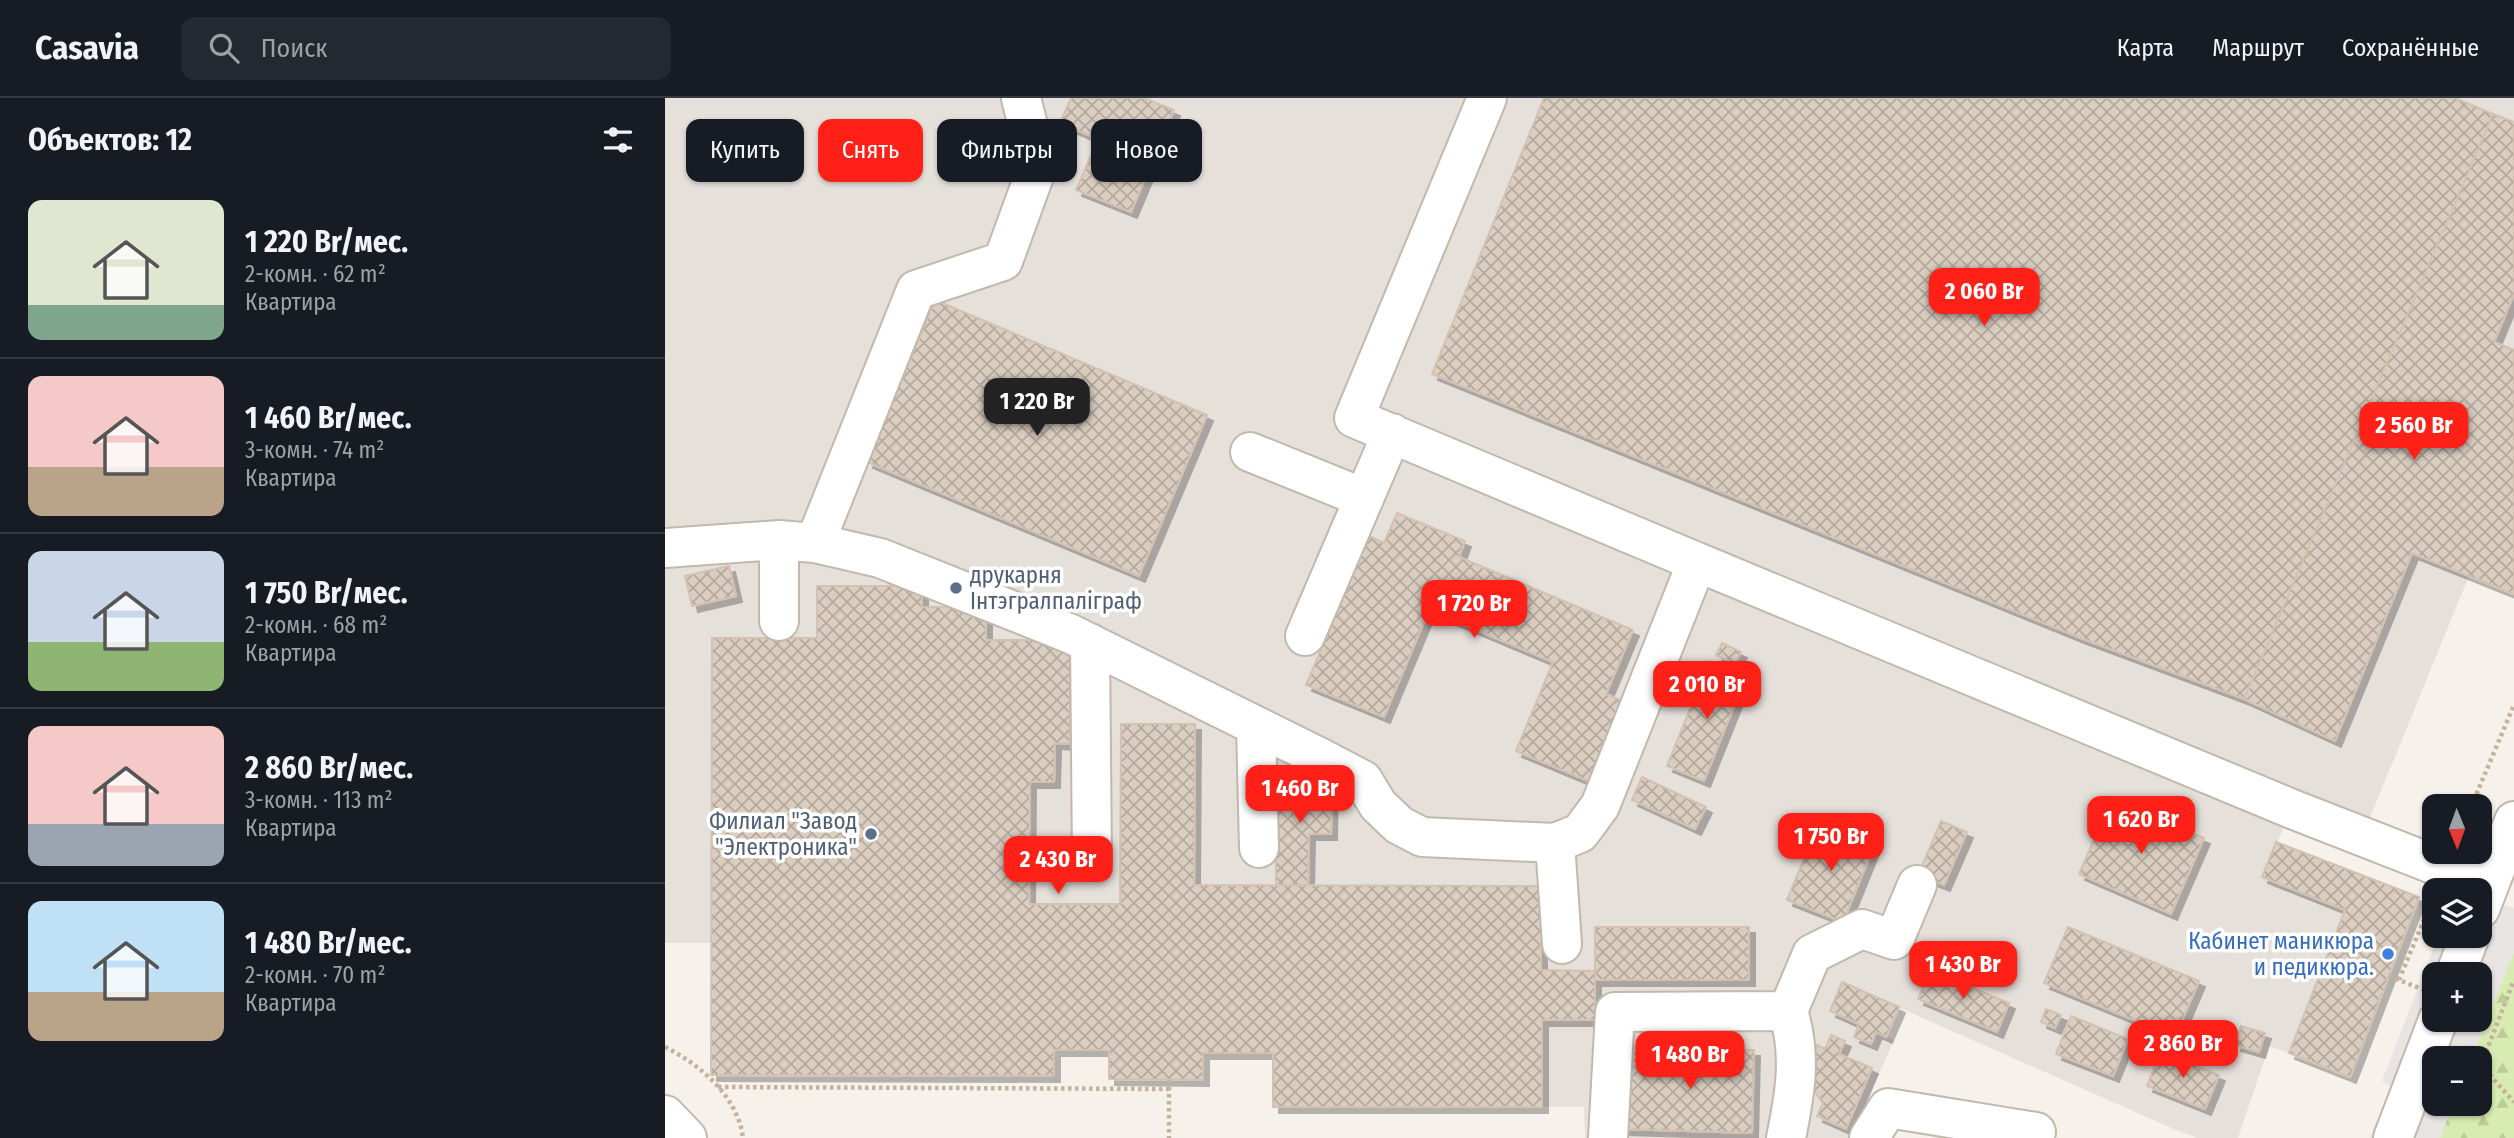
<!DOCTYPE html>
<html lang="ru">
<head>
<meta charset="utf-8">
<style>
	:root { --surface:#171b24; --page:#242831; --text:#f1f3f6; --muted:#9ea1a6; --line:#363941; --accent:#ff2118 }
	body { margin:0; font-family:"Fira Sans Condensed",sans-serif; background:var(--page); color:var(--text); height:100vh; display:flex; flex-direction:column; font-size:26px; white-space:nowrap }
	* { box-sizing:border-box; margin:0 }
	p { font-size:23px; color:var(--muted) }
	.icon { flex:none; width:38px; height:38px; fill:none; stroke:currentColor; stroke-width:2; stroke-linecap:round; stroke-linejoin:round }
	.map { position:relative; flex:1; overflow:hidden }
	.panel { display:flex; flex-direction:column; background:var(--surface); width:665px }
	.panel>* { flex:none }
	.banner { position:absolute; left:21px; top:21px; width:665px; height:63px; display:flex; gap:14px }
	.needle { width:46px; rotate:179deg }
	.tools { position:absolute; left:1757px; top:696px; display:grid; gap:14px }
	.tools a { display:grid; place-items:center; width:70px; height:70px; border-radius:14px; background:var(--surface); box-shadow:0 2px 5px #0004; font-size:35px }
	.price { position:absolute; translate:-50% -60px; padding:0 16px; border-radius:14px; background:var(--accent); color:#fff; font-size:23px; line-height:46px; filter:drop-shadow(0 2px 4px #0008) }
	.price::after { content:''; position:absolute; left:50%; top:42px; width:21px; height:16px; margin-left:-10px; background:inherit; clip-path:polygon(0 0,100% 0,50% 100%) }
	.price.on { background:#222; color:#fff }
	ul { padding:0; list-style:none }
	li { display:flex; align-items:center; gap:21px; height:175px; padding:0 28px }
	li+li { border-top:2px solid var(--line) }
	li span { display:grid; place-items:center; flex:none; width:196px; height:140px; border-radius:14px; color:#555 }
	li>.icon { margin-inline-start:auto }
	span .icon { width:84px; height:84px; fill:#fffc; stroke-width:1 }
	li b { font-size:30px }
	h2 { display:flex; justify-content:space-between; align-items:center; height:84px; padding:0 28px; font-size:30px }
	.pill { padding:0 24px; border-radius:14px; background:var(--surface); box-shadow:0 2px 5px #0004; font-size:24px; line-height:63px }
	.pill.on { background:var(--accent); color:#fff }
	header { display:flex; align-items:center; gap:42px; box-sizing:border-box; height:98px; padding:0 35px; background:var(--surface); border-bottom:2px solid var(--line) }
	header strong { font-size:33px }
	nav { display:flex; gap:38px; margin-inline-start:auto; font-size:24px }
	.search { width:490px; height:63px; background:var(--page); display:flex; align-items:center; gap:18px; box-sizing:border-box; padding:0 24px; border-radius:14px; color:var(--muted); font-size:26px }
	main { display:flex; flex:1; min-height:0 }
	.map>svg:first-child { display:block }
	.industrial { fill:#e6e0db }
	.forest { fill:url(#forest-firs) }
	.parking { fill:#e7e4e2; fill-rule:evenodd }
	.building { fill:url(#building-cross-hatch); stroke:#d4c2b1; stroke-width:2; filter:url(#shadow) }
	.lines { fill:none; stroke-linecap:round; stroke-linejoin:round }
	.minor-casing { stroke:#c2b8ac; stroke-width:42 }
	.path { stroke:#c5b29c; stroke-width:4.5; stroke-dasharray:3.5 3.5; stroke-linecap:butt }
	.minor { stroke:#fff; stroke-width:38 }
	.service-dot { fill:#5c6f8a; stroke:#fff; stroke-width:2.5 }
	.shop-dot { fill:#3f7fe0; stroke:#fff; stroke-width:2.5 }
	.labels { text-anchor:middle; stroke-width:7; stroke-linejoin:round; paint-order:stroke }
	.service-label { font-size:23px; fill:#4e5e75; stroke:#fff; text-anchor:start }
	.shop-label { font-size:23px; fill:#366cbe; stroke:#fff; text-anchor:end }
</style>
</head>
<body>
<header>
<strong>Casavia</strong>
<div class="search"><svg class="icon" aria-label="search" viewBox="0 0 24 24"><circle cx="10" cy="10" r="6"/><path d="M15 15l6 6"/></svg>Поиск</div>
<nav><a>Карта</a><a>Маршрут</a><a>Сохранённые</a></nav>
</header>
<main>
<section class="panel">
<h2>Объектов: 12<svg class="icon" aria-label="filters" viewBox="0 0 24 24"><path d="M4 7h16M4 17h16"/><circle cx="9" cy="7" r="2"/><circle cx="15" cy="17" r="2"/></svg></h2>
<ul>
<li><span style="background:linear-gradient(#dfe7d0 75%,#7fa58c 0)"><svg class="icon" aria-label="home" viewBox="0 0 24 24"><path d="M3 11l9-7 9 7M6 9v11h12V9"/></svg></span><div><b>1 220 Br/мес.</b><p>2-комн. · 62 m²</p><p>Квартира</p></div></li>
<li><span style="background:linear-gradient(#f6c9c9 65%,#b9a48a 0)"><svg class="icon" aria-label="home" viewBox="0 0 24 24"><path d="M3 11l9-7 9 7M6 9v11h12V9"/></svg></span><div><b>1 460 Br/мес.</b><p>3-комн. · 74 m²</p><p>Квартира</p></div></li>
<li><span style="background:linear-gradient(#c9d6e8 65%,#8fb573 0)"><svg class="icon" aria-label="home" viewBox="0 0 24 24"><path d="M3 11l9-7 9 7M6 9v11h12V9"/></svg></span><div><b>1 750 Br/мес.</b><p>2-комн. · 68 m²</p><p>Квартира</p></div></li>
<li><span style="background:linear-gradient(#f6c9c9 70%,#9aa5b1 0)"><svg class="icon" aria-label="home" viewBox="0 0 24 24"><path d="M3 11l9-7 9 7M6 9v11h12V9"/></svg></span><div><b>2 860 Br/мес.</b><p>3-комн. · 113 m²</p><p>Квартира</p></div></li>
<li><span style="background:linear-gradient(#bfe0f5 65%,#b9a48a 0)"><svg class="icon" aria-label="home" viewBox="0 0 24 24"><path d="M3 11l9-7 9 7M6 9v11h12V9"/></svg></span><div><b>1 480 Br/мес.</b><p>2-комн. · 70 m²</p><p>Квартира</p></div></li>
</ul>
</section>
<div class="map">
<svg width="1849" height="1040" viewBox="0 0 1849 1040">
	<defs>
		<pattern id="forest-firs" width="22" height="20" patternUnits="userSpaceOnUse" patternTransform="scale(1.75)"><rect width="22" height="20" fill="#d8ecb1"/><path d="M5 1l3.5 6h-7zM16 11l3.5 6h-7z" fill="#bc9"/></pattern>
		<pattern id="building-cross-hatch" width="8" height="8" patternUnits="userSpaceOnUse" patternTransform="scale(1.75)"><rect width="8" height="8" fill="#dbcec1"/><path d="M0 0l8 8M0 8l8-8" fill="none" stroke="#b4a99e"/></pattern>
		<filter id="shadow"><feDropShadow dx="6" dy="6" stdDeviation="0" flood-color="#0004"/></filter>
	</defs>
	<rect width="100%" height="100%" fill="#f6f1ea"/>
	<path class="industrial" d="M0,0H1849V496L1804,478L1702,727L1627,711L1597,779L1680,812L1624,955L1604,948L1573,1040H1533L1511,1032L1235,910L1221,939L1229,942L1185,1040H920L919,1009H608L607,955H538V982L444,981V952H389V978L46,977V845H0Z"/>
	<path class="forest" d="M1849,854V1040H1775L1788,1006H1815V961H1806Z"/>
	<path class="parking" d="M1815,799L1849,810V854L1806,961H1769V1006H1788L1775,1040H1705L1726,989L1717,983L1773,838H1815ZM1769,877H1815V922H1769Z"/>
	<path class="building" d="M406,0H479L509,12L466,114L411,92L433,41L395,25Z
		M879,0H1790L1828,16L1579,601L1413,539L767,276Z
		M1828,16L1849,24V196L1829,244L1849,252V496L1747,455L1670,643L1579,601Z
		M270,202L542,317L474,478L202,364Z
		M732,415L800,443L794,459L968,532L941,596L962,605L928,685L851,653L888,564L764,512L719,619L641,587L704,438L719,445Z
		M64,468L71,498L27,508L20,478Z
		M152,488H257V509H321V542H405V646L390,645L389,684H365L364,806H455L456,626H530L529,787L876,788V872L930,873V922H877V1009H608V955H538V982L444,981V952H389V978L46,977L47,540H152Z
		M1057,545L1076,554L1070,566L1051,557Z
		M1044,563L1081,578L1039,683L1002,668Z
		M977,679L1041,709L1030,731L967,702Z
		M611,681H667L666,736H644L643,787H611Z
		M1446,701L1539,740L1506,816L1414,776Z
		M1276,723L1302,734L1279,787L1253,777Z
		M1153,726L1209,748L1178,824L1122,802Z
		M1611,744L1754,799L1685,979L1624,955L1680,812L1597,779Z
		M930,829H1084V882H930Z
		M1403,829L1534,883L1510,939L1379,885Z
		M1265,872L1344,905L1332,934L1253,901Z
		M1177,884L1234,909L1221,939L1211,934L1206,946L1189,939L1194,926L1165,913Z
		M1381,911L1396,917L1390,930L1376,924Z
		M1406,918L1463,941L1448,978L1391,956Z
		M1576,928L1600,935L1594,954L1570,947Z
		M1166,937L1180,943L1174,956L1207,970L1181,1031L1152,1018L1158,1005L1139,980L1152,947L1160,951Z
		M967,949L1089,952L1087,1035L955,1031L956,996L966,997Z
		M1495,954L1554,977L1540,1011L1482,988Z"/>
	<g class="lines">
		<defs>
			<path id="minor" d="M585,354L699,400
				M150,445L251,192L338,163L373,67L356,0
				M0,450L114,442L150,445L215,460L406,536L654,659L698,682L713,707L734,727L757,739L890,745L915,735L935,708L1032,464L689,320L822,0
				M1032,464L1627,711L1824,788
				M114,523V442
				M640,538L727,335
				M425,545L427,762
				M591,628L594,750
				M890,745L897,846
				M1815,811L1849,723
				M1790,877L1805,838
				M1123,913L1147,856L1197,831L1229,842L1252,787
				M0,1017L22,1040
				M943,1040L950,914L1123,913C1137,957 1130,996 1121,1040
				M1204,1040L1223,1010L1371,1034
				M1728,1040L1773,922"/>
		</defs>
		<use href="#minor" class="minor-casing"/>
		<path class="path" d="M1806,709L1849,607
			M1724,878L1759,892
			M1734,882L1768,800
			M0,949C36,967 73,999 78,1040
			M1800,949L1810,961
			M1815,966L1849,1004
			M1816,967L1849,882
			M504,982V1040
			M53,989L504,991"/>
		<use href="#minor" class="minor"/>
	</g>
	<g class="service-dot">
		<circle cx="291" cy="490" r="7"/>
		<circle cx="206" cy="736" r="7"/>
	</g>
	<circle class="shop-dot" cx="1723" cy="856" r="7"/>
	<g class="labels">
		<g class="service-label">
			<text x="305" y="485">друкарня<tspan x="305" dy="26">Інтэгралпаліграф</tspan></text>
			<text x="192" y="731" text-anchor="end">Филиал "Завод<tspan x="192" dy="26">"Электроника"</tspan></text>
		</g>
		<g class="shop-label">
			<text x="1709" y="851">Кабинет маникюра<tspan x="1709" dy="26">и педикюра.</tspan></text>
		</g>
	</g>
</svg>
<div class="tools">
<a><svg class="needle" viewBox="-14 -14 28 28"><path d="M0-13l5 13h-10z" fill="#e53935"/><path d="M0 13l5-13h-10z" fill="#9ea1a6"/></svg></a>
<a><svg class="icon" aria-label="layers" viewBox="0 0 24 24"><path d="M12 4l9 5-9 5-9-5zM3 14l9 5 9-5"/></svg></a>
<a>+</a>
<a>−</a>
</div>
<b class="price" style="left:1319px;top:230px">2 060 Br</b>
<b class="price on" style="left:372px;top:340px">1 220 Br</b>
<b class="price" style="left:1749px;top:364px">2 560 Br</b>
<b class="price" style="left:809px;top:542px">1 720 Br</b>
<b class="price" style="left:1042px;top:623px">2 010 Br</b>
<b class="price" style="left:635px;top:727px">1 460 Br</b>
<b class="price" style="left:1476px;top:758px">1 620 Br</b>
<b class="price" style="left:1166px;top:775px">1 750 Br</b>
<b class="price" style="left:393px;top:798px">2 430 Br</b>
<b class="price" style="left:1298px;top:903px">1 430 Br</b>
<b class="price" style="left:1518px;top:982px">2 860 Br</b>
<b class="price" style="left:1025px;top:993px">1 480 Br</b>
<div class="banner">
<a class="pill">Купить</a>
<a class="pill on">Снять</a>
<a class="pill">Фильтры</a>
<a class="pill">Новое</a>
</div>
</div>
</main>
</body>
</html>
